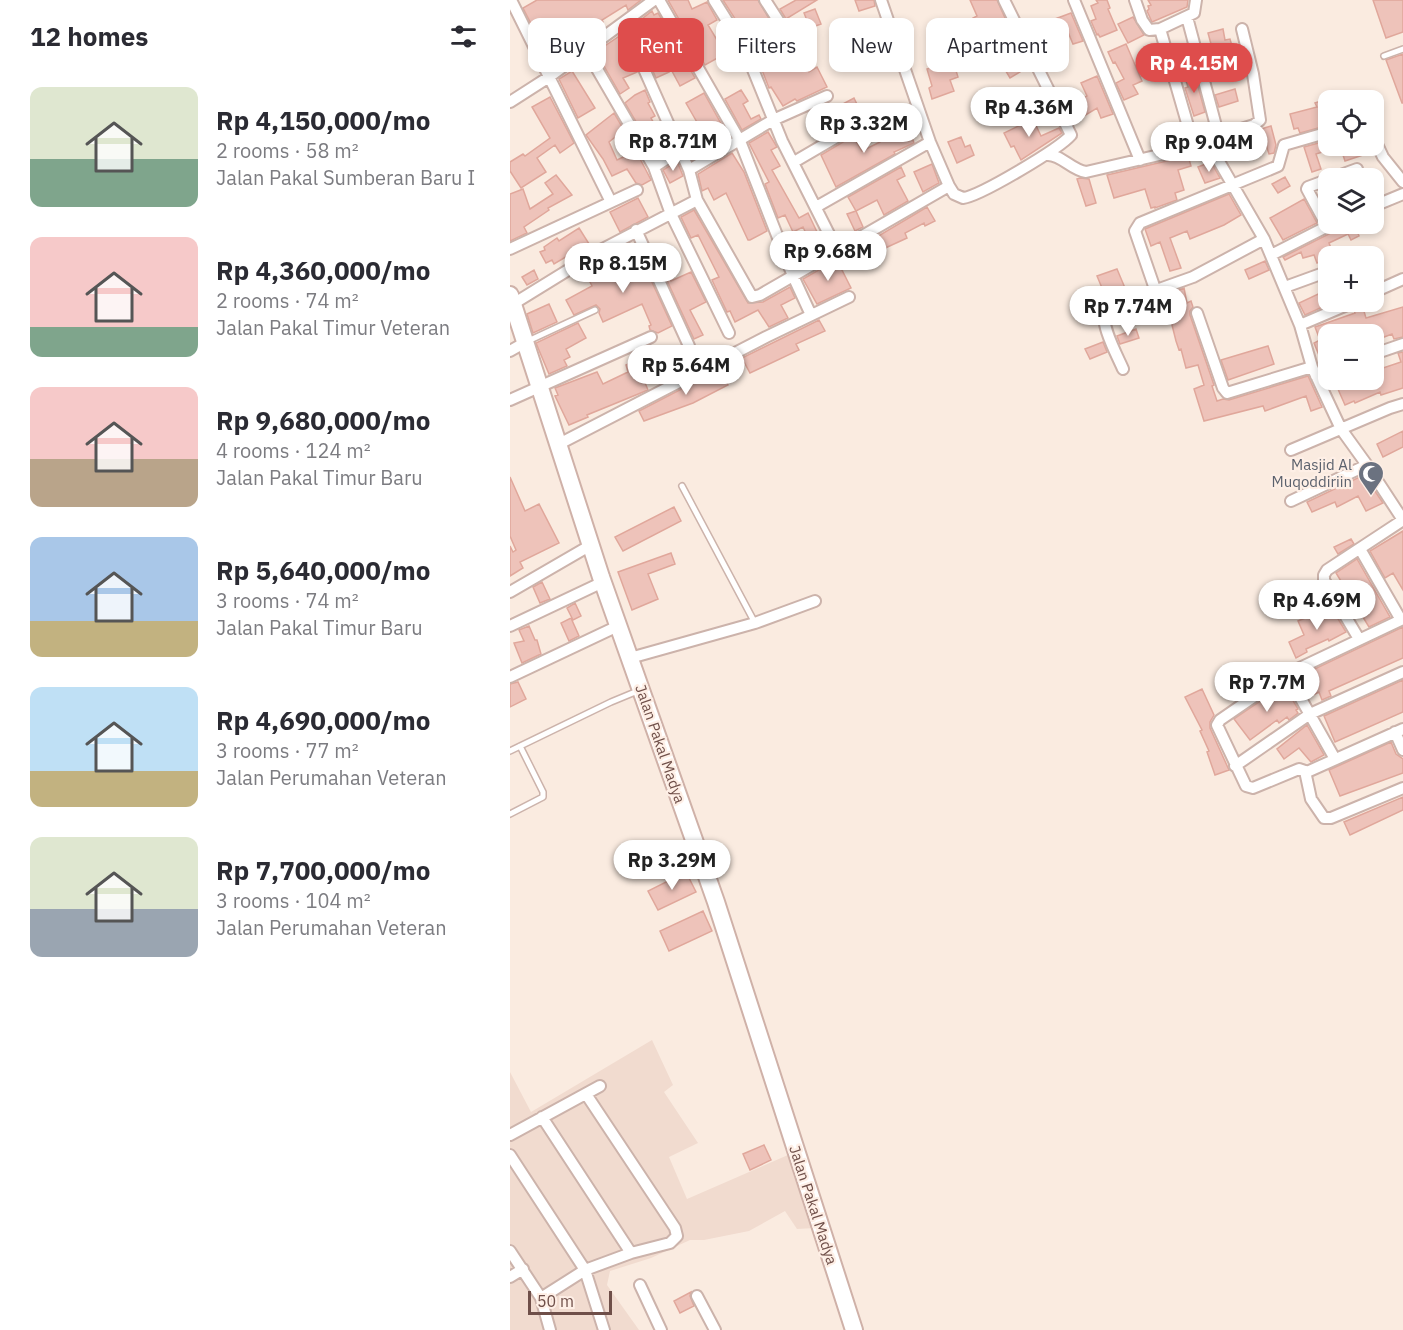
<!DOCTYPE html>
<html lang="en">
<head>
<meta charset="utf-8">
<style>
	:root { --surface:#fff; --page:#f7f7f7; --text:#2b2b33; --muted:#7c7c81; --accent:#de4d4c }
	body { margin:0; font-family:"IBM Plex Sans",sans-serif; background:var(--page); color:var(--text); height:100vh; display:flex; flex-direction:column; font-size:22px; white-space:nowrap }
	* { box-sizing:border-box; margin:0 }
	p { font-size:20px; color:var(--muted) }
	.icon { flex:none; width:33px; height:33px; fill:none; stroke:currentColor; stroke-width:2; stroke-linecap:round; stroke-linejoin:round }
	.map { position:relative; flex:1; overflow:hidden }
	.details { display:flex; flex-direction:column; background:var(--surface); width:510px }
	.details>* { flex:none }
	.banner { position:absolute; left:18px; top:18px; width:570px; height:54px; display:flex; gap:12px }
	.tools { position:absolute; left:808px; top:90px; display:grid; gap:12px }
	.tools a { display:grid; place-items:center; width:66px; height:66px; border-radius:12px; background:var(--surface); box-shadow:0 3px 9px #0003; font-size:30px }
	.scale { position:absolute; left:18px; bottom:15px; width:84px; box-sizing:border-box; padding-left:6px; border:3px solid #6f4f49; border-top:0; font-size:16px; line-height:21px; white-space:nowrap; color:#6f4f49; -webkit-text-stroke:4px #feefe6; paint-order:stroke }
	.price { position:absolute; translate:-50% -51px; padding:0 14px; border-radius:21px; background:#fff; color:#222; font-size:20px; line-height:39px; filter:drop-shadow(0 2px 3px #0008) }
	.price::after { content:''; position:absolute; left:50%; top:36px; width:18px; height:14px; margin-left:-9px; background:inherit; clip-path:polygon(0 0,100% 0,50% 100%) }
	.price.active { background:var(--accent); color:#fff }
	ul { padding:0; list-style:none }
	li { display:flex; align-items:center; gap:18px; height:150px; padding:0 30px }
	li span { display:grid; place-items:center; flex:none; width:168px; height:120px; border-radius:12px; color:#555 }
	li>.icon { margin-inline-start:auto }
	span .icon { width:72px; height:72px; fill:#fffc; stroke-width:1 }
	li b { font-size:26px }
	h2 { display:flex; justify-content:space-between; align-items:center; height:72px; padding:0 30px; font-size:26px }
	.tag { padding:0 21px; border-radius:12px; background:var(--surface); box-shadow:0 3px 9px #0003; font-size:21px; line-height:54px }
	.tag.active { background:var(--accent); color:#fff }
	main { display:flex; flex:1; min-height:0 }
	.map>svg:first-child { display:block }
	.residential { fill:#f1dbcf }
	.building { fill:#eec3ba; stroke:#e0a79b; stroke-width:1.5 }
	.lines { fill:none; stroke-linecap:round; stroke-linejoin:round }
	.lane-casing { stroke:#ccb3ab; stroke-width:8 }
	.street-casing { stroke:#ccb3ab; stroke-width:14 }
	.secondary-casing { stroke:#cfb1a8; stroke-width:20 }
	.lane { stroke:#fff; stroke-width:5 }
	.street { stroke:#fff; stroke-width:10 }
	.secondary { stroke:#fff; stroke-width:16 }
	.labels { text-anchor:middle; stroke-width:4.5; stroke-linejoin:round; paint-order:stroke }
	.worship-label { font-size:15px; fill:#5b616d; stroke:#feefe6; text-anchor:end }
	.street-label { font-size:15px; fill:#6f4f49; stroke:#feefe6 }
</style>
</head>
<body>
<main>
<section class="details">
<h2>12 homes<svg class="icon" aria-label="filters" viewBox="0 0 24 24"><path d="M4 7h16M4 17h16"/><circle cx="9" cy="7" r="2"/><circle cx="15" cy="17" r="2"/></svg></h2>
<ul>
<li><span style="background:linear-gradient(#dfe7d0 60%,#7fa58c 0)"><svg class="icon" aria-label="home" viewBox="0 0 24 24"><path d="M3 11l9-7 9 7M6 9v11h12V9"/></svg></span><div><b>Rp 4,150,000/mo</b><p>2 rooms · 58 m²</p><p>Jalan Pakal Sumberan Baru I</p></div></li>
<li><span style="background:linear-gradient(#f6c9c9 75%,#7fa58c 0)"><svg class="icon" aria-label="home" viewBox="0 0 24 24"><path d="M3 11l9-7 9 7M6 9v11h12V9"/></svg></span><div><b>Rp 4,360,000/mo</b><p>2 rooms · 74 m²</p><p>Jalan Pakal Timur Veteran</p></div></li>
<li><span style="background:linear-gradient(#f6c9c9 60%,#b9a48a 0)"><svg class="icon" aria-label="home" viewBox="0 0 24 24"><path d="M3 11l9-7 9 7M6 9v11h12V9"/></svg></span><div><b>Rp 9,680,000/mo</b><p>4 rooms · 124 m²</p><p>Jalan Pakal Timur Baru</p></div></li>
<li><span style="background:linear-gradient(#a9c7e8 70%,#c2b280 0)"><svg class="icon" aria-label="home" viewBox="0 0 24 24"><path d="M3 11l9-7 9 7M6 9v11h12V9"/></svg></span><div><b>Rp 5,640,000/mo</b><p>3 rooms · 74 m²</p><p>Jalan Pakal Timur Baru</p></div></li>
<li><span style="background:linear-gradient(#bfe0f5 70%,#c2b280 0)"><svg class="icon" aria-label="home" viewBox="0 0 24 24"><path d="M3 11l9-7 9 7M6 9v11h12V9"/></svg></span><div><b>Rp 4,690,000/mo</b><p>3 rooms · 77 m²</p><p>Jalan Perumahan Veteran</p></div></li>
<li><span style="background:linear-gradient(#dfe7d0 60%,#9aa5b1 0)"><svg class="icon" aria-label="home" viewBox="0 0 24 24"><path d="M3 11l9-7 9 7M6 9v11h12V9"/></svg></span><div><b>Rp 7,700,000/mo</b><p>3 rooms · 104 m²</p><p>Jalan Perumahan Veteran</p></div></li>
</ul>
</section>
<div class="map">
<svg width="893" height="1330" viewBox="0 0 893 1330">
	<rect width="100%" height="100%" fill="#faebe0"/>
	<path class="residential" d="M142,1040L163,1085L154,1092L188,1143L159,1157L177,1199L278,1155L305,1228L287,1229L275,1211L239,1231L194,1240H180L141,1258L100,1271L97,1285L129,1330H0V1072L21,1112Z"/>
	<path class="building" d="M27,0H131L118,10L116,5L92,20L93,22L82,29V30L61,45L54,34L33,47L13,8Z
		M158,0H178L182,9L197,2L207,20L198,25L207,40L217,35L228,56L215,63L211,56L195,65Z
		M213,0H248L273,42L263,48L252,29L239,37L231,23L229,25Z
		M286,0H307L276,19L270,9Z
		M345,0H364L365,6L349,11Z
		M460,0H487L499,27L497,28L506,42L518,67L500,78L488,58L491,56L474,32L471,34L463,18L467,16Z
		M586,0H597L600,8L598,9L607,30L590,37L588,34L587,35L581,21L586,19L581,6L588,3Z
		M638,0H678L677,7L642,22L637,11L639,9L638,6L641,5Z
		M863,0H893V32L876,38Z
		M305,9L311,24L300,28L294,13Z
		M142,11L144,15L148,13L168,48L153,57L159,72L146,78L123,26Z
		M561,13L573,41L563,44L555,25L549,27L545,19Z
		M623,17L634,35L618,43L608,24Z
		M713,29L715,40L720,39L728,67L701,73L694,45L701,44L698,33Z
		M111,35L127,72L113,78L119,88L110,94L86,52Z
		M616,44L632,81L623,85L628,94L614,100L606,83L614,79L605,62L603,63L598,52Z
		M677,46L679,55L666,58L664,49Z
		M289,51L299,72L307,67L317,87L287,101L285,99L273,106L261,87L259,88L252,70Z
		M893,54V103H892L876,60Z
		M443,61L448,77L440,80L444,91L422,99L419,88L422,86L417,69Z
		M177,64L185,78L170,86L162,71Z
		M62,71L85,108L68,118L49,79Z
		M684,72L695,112L684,116L675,88L678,87L674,75Z
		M587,76L603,114L591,118L587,108L564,122L556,107L577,96L571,83Z
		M725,89L728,101L709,107L705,95Z
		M135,90L140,102L138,103L145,116L141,118L158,148L146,156L115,103L125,95Z
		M231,90L238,101L233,104L241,119L249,115L251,119L232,130L215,99Z
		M194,93L214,129L212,130L216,138L182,159L174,141L192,131L176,103Z
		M40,97L64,143L50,153L45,145L27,158L36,172L11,188L0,171V162L13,154L15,156L40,138L22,107Z
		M344,98L353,117L345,118L321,132L312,115Z
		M814,100L819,117V125L790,133L788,128L784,129L780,114L807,107L805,103Z
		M104,113L114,130L99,142L107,160L126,151L141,180L132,185L126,183L117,169L102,176L93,159L76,135Z
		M523,119L531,136L549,128L552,133L511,160L504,146L501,147L494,133Z
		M397,123L404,143L384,152L385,154L326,187L311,155L343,136L352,151L370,142L368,136Z
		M761,126L766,145L764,153L759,154L751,129Z
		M258,132L267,147L261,150L270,166L262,170L289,218L298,213L308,234L310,233L317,248L308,253L301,237L307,234L298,238L293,227L283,232L275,215L268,218L255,184L259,182L239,143Z
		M451,137L455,147L460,145L464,155L447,163L438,142Z
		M819,140V150L806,154L811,169L802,172L794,147Z
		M830,146H850L853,155L835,161Z
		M222,153L234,172L257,231L240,240H238L216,193L204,200L198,188L192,191L188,174Z
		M678,156L681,166L668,170L674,190L665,193L667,200L645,208V207L641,208L635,189L604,198L597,175Z
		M167,161L173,176L160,183L153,170Z
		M701,162L710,178L695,183L688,167Z
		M422,164L429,183L413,192L404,172Z
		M391,167L395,176L387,180L398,201L374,215L367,200L346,211L338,197Z
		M46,175L62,195L38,208L39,210L14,227L17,233L0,241V194L13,189L20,209L43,194L35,183Z
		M775,177L780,186L768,193L762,184Z
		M570,178L579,179L586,203L576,206L567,179Z
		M719,194L731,215L714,225L680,239L677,231L660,238L671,268L660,271L650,242L641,246L635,229Z
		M128,198L138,217L110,232L100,212Z
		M794,199L807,223L773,240L760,218Z
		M417,207L425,221L415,226L414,223L395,233L397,238L371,250L365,238Z
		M184,210L238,303L253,302L280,287L285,298L271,305L278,318L259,327L248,310L225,322L220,311L217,312L202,280L209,277L188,235L181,238L171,217Z
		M346,211L353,227L345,231L337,214Z
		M835,224H844L849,236L841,240L838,234L819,243L824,256H819V258L807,263L804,255L793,258L791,252L775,260L773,257L825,231L829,226Z
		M69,228L81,247L62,259L59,255L44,264L42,260L36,263L30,252L35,250L34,247L47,238L49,241Z
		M113,247L120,260L130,256L162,326L148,333L140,330L139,326L141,325L132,304L93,322L89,313L90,309L86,305L64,315L56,300L82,286L77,276L88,270L92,277L113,268L105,251Z
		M152,247L157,260L152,262L161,281L181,272L196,302L180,310L193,335L184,339L143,250Z
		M331,257L336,268L332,270L341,288L307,304L293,279Z
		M755,261L759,270L739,279L735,270Z
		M607,269L615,288L595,295L587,276Z
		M24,270L28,279L17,285L12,277Z
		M674,288L677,303L681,301L683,307L680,311V315L704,385L702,386L707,401L713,399L719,400L798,376L812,407L801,411L796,396L755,411L753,406L694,421L684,389L694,385L688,365L676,368L671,349L669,350L666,341L658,309L666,306L663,292Z
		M819,289V304L795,315L789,303Z
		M39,304L47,322L23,333L17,314Z
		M893,307V337L884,339L882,334L864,341V326L841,334H819V364L813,365L804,343L810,340L805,327L845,313L844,311L853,308L856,318Z
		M309,320L315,331L286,344L289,350L240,373L232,358Z
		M68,323L76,338L56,349L60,357L54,360L57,366L39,374L26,343Z
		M626,329L629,338L610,344L607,336Z
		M593,342L597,352L580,359L575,349Z
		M758,346L764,364L718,380L711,360Z
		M893,352V388L871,395L870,392L845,403L844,401L835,405L824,380H864V371L891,362L888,353Z
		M126,361L138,390L77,415L78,417L59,425L45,396L48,395L45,388L87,372L93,384L118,372L116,365Z
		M210,369L218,385L183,403L134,421L129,411Z
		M893,431V447L873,457L867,444Z
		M854,475L873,503L856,511L848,496L827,507L825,502L802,512L797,502Z
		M0,477L15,511L29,504L49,543L10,562L13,568L0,576V546L3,552L6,550L0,536Z
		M164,507L171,521L113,551L105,537Z
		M893,531V590L883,573L875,578L860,551Z
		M841,539L844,544L828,554L824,547Z
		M161,553L165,564L138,574L148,599L122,610L108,572Z
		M847,559L880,617L859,627L826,573Z
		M32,582L40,599L30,603L23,587Z
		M65,603L71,616L63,620L57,608Z
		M821,607L836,632L819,641L818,639L796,649L797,652L786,658L779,642L794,635L788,621Z
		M61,618L69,636L59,641L51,623Z
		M19,626L25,640H27L31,654L12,663L4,643L14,641L9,630Z
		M893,627V658L819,691L821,696L812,700L809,692L803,695L794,674Z
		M893,680V712L825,742L814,716Z
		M8,682L16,699L0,707V684Z
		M774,685L788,709L786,710L788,713L779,720L777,717L769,723L767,720L740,740L724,719Z
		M692,689L704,715L700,722V728L719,770L705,775L697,752L699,751L690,731L692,730L675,697Z
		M797,725L814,755L801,762L789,748L774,759L767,749Z
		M881,742L886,754L893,759V773L830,796L819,770Z
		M893,797V810L840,835L834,822Z
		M176,872L186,892L148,910L138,891Z
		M193,911L202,931L159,951L150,931Z
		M254,1145L261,1160L240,1170L233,1154Z
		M181,1292L180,1296L184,1306L170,1313L164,1301Z"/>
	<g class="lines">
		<defs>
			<path id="lane" d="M874,56L893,49
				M18,341L85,310
				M172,486L245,623
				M0,751L101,702L130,690
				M0,814L33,797V792L10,746"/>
			<path id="street" d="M1,0L101,202
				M149,0L230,141L283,276L301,315
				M204,0L229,40L242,67L272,141L327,250
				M255,0L284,45
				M371,0L420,142L439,186L444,194L453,198C470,196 549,149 561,135L494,0
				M564,0L630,160
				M625,0L632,20L639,30L650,29L684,147
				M677,17L706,126L705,142
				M114,24L179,170L187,200L242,297L250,295L439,186
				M650,29L684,13L686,0
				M76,50L144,167L171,149
				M242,67L284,45L300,40
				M0,102L39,77L144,0
				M706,137L744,125L750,120L743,74L732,29
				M864,138L873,157L893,182
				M703,151L754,239L790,325L802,367L831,429L857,465L893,520
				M537,155C551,154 561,170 576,172L684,147L698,148L703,151
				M284,162L349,124
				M144,167L161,214L219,333
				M179,170L263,120L317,96
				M864,206L893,194
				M306,207L420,142
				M817,226L797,189L798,187L847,169
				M126,230L179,346
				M0,249L127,190
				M761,255L822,224
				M775,287L819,271
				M645,289L625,231L630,223L768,166L774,145L819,132
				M864,292L893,279
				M3,304L89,251L187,200
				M687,313L713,388L717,393L802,367
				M790,325L844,302
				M0,351L14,343
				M864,354L893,344
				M613,369C607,355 588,321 596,308L683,277L754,239
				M806,376L819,371
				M0,400L141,337
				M49,444L256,337L339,297
				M781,450L880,408L893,404
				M781,501L857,465
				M850,549L891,620
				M0,592L81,545
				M893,619L777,674L710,720L707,725L736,786L743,788L789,769L795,771L801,799L814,818H821L893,788
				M0,626L93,582
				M849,639L814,580V575L817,570L893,520
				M120,658L245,623L305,601
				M777,674L825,759
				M0,677L108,626
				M885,732L893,750
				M725,766L800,714L893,672
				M797,772L893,729
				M32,1117L121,1253
				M0,1135L90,1086
				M0,1155L75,1270L94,1330
				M0,1251L31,1298L40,1330
				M0,1277L13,1269
				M130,1285L151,1330
				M187,1296L205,1330
				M31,1298L75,1270L121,1253L160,1243L167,1236L165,1228L76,1094"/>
			<path id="secondary" d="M0,295L91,577L206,902L344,1330"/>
		</defs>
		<use href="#lane" class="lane-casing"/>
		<use href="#street" class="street-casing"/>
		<use href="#secondary" class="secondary-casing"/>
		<use href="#lane" class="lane"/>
		<use href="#street" class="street"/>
		<use href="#secondary" class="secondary"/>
	</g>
	<defs>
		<symbol id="mosque-pin" viewBox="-11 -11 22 30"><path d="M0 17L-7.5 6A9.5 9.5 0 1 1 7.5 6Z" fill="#6b7280" stroke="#feefe6"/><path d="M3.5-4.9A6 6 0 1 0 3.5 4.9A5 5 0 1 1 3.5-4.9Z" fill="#fff"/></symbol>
	</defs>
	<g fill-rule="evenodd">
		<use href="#mosque-pin" x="846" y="459" width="30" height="40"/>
	</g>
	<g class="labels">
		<g class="worship-label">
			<text x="842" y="470">Masjid Al<tspan x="842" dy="17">Muqoddiriin</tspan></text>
		</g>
		<g class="street-label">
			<text transform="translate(150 744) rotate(71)" y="5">Jalan Pakal Madya</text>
			<text transform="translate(303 1205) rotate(72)" y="5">Jalan Pakal Madya</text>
		</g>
	</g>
</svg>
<div class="tools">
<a><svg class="icon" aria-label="locate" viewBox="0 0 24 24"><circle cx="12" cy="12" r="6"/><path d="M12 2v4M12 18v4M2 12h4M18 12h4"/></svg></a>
<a><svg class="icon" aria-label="layers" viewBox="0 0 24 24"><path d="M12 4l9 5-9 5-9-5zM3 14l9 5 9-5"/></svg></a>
<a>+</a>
<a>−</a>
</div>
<div class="scale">50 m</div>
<b class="price active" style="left:684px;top:94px">Rp 4.15M</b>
<b class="price" style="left:519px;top:138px">Rp 4.36M</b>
<b class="price" style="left:354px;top:154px">Rp 3.32M</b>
<b class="price" style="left:163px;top:172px">Rp 8.71M</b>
<b class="price" style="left:699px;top:173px">Rp 9.04M</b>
<b class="price" style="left:318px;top:282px">Rp 9.68M</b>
<b class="price" style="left:113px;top:294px">Rp 8.15M</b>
<b class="price" style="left:618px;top:337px">Rp 7.74M</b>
<b class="price" style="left:176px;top:396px">Rp 5.64M</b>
<b class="price" style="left:807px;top:631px">Rp 4.69M</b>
<b class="price" style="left:757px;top:713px">Rp 7.7M</b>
<b class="price" style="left:162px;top:891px">Rp 3.29M</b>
<div class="banner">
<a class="tag">Buy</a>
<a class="tag active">Rent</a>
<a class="tag">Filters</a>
<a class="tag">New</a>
<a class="tag">Apartment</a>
</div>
</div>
</main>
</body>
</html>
